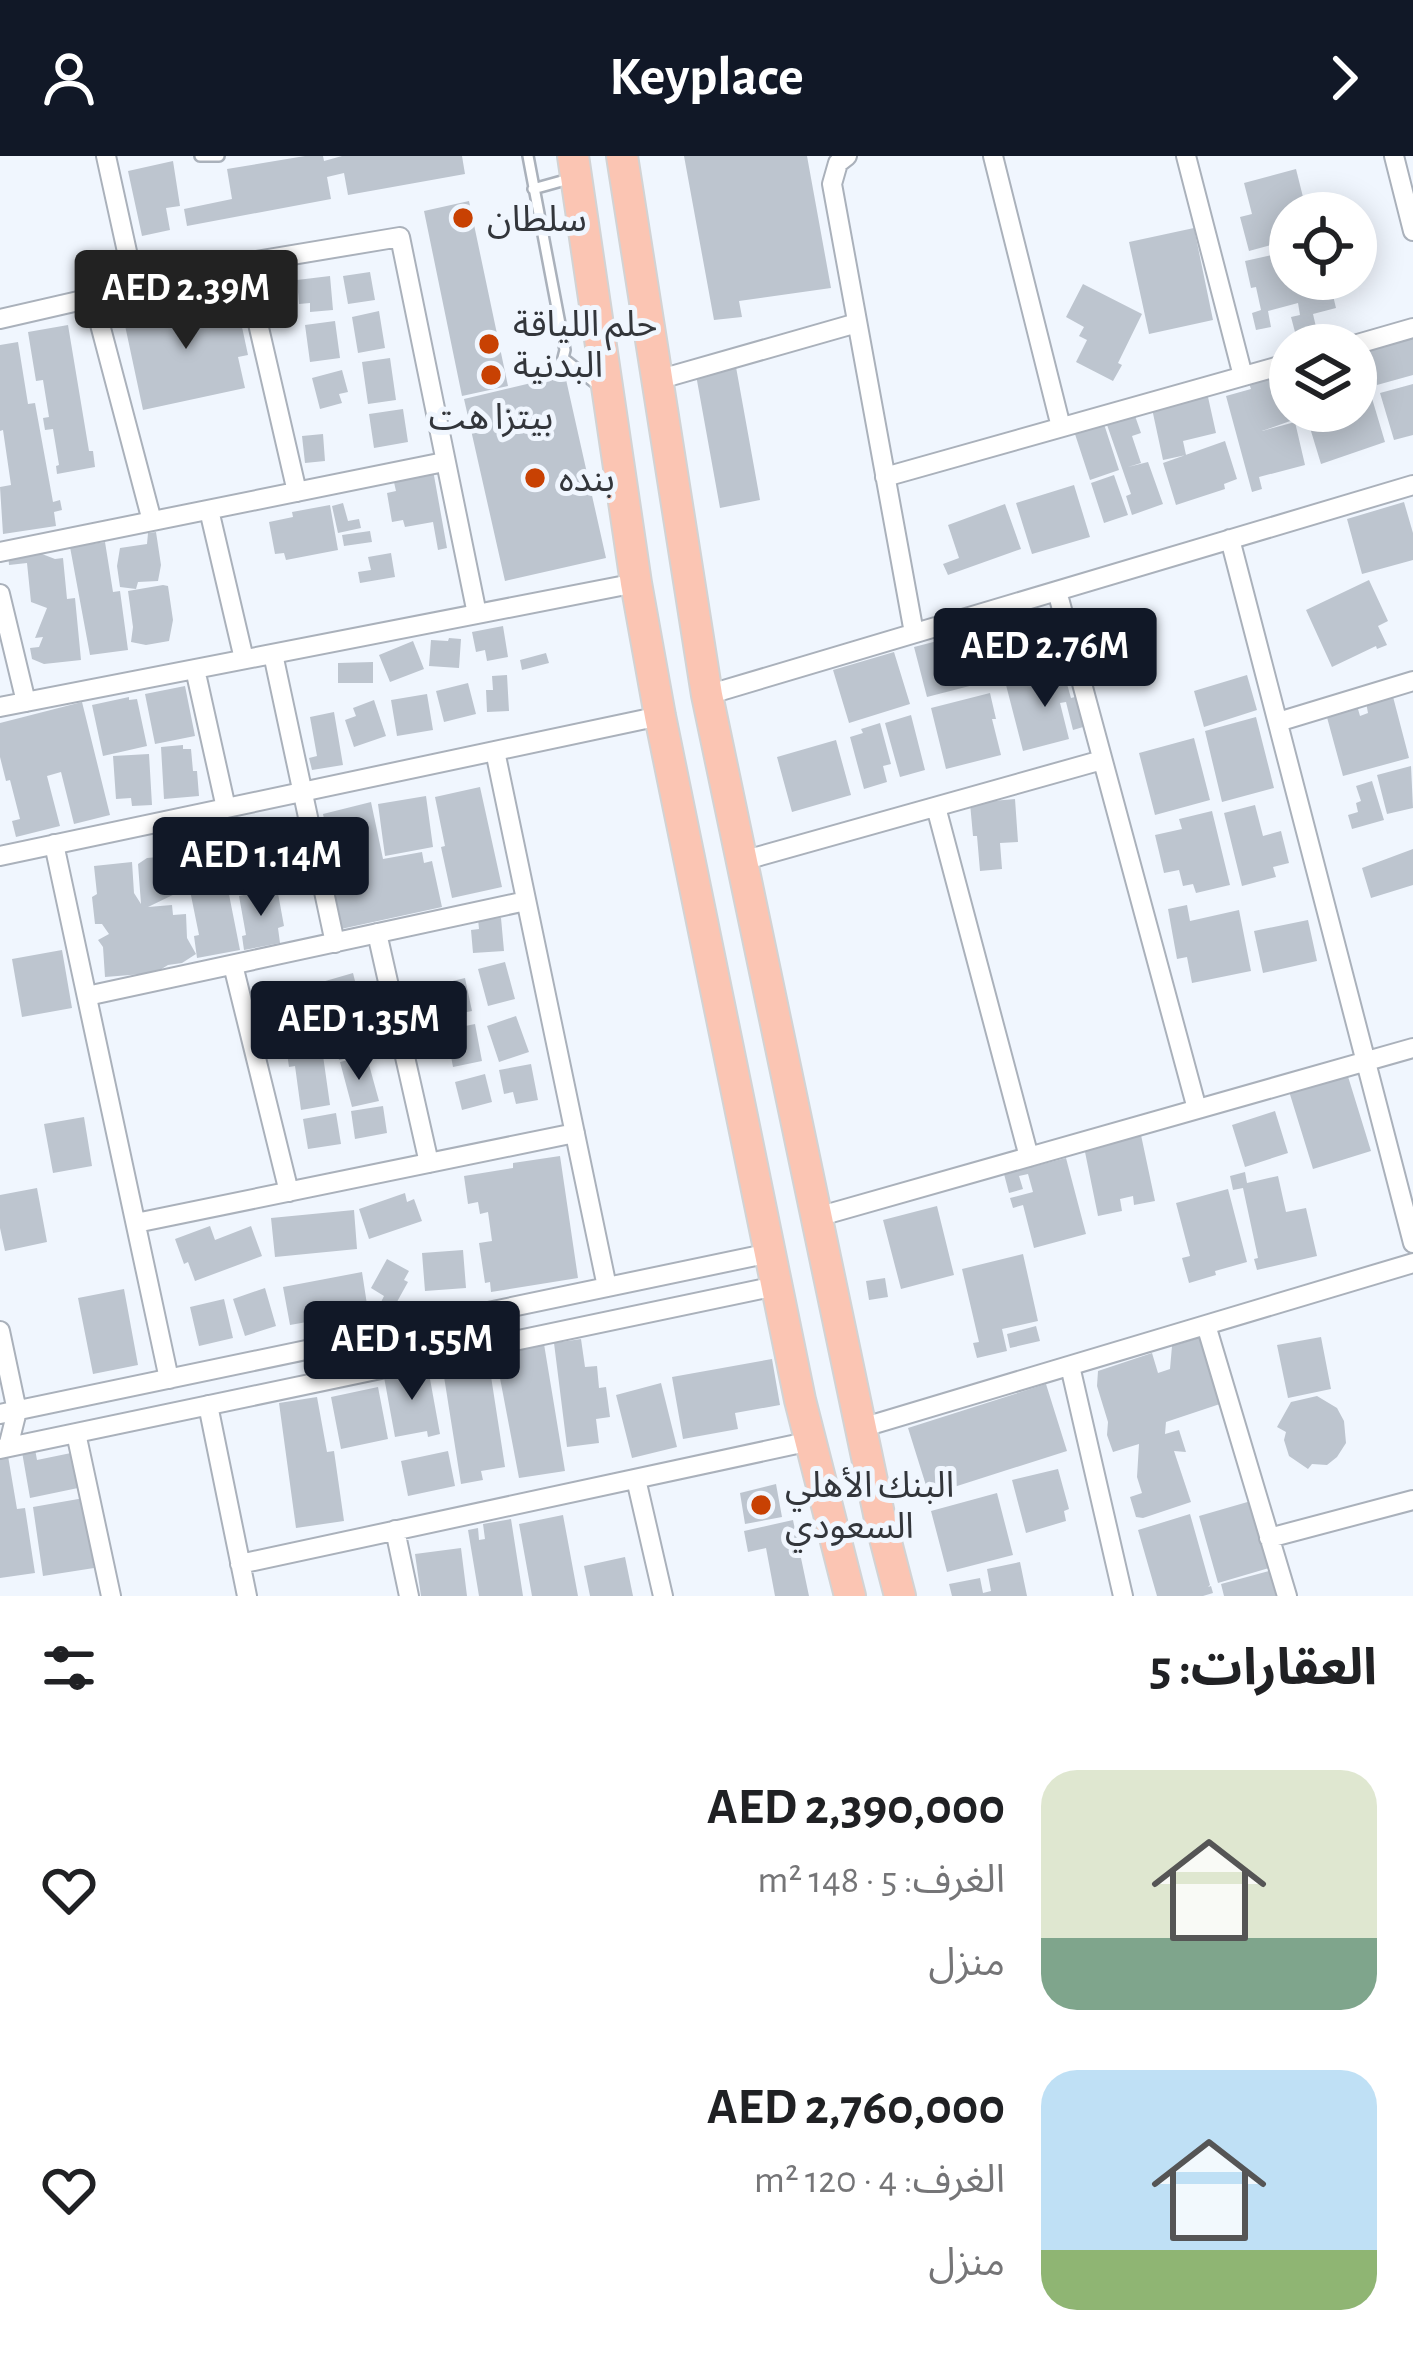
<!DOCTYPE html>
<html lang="ar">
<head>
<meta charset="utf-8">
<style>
	:root { --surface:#fff; --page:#f2f2f2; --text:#202124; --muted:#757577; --accent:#111827 }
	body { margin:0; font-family:"Alegreya Sans","Noto Sans Arabic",sans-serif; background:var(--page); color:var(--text); direction:rtl; height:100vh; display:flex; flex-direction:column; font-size:45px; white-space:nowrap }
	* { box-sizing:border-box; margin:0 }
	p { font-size:39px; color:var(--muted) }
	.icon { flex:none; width:66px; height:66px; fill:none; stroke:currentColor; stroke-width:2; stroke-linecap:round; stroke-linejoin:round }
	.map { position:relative; height:1440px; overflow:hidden; direction:ltr }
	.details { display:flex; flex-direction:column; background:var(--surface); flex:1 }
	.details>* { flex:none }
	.tools { position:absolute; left:1269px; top:36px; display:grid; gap:24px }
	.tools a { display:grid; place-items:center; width:108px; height:108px; border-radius:50%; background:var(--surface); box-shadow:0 6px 30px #0003; font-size:60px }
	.price { position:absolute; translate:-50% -102px; padding:0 27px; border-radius:12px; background:var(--accent); color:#fff; font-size:39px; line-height:78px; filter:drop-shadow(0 3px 6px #0008) }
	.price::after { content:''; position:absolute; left:50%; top:72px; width:36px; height:27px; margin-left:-18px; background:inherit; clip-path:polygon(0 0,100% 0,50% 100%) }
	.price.selected { background:#222; color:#fff }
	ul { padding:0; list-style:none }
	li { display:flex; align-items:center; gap:36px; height:300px; padding:0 36px }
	li span { display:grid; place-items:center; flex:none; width:336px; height:240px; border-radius:36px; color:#555 }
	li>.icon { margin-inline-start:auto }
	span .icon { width:144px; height:144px; fill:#fffc; stroke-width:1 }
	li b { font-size:51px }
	h2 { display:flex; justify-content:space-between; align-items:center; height:144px; padding:0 36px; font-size:51px }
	header { display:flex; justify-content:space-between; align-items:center; height:156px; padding:0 36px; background:var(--accent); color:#fff; font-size:54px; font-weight:700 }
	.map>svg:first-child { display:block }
	.building { fill:#bdc5cf }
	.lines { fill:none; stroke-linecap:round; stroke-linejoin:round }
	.lane-casing { stroke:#aab1bb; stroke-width:14 }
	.street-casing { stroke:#aab1bb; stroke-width:22 }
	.primary-casing { stroke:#d2d3d4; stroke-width:34 }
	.lane { stroke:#fff; stroke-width:9 }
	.street { stroke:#fff; stroke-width:18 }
	.primary { stroke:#fbc5b3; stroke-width:30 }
	.poi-dot { fill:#c84103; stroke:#f0f6fe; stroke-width:4.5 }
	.labels { text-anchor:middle; stroke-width:10; stroke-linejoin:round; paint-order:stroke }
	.poi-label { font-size:36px; fill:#33363b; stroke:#f0f6fe; text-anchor:start }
</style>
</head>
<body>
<header><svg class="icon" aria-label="forward" viewBox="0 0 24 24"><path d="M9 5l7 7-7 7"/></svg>Keyplace<svg class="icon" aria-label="person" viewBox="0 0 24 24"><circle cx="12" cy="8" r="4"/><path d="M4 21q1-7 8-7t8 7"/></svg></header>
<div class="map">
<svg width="1413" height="1440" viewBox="0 0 1413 1440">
	<rect width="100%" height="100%" fill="#f0f6fe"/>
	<path class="building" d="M305,0H323L324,5L342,0H462L465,18L348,39L344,17L327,21L331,43L187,70L184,53L232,43L227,13Z
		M684,0H807L831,132L739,145L742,161L714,164Z
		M173,5L180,50L166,52L170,74L142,80L128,15Z
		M1296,13L1304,45L1309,44L1312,57H1290V84L1249,95L1240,61L1252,58L1244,27Z
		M469,45L508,230L462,240L424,55Z
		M1194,72L1213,164L1149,178L1129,86Z
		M1290,95V123H1329L1336,152L1313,158L1316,171L1295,176L1291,161L1300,159L1298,147L1268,155L1271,171L1256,174L1252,157L1261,154L1256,131L1251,132L1245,105Z
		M370,116L375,144L348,148L343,120Z
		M330,120L333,154L310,156V147L299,148L297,124Z
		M1083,128L1142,158L1118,207L1122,209L1113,225L1076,206L1087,184L1079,180L1084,171L1066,161Z
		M231,142L238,172L242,171L248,199L238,201L245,232L143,254L123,160L169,150V147L176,145L178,154Z
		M379,155L385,192L358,197L352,161Z
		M335,165L340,202L310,206L305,169Z
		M68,169L89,295H93L95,311L57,318L56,310L59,309L53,273L45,274L43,262L49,261L43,224L36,225L28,176Z
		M1413,178V219L1377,229L1367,190Z
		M18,186L28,248L35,247L53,346L60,344L62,354L54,356L56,370L3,378L0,331L11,329L3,274L0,275V189Z
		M390,202L396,244L368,248L362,206Z
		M736,211L760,344L720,352L696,219Z
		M1278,213L1293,264L1262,275L1295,266L1305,309L1259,321L1262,333L1252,336L1226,240L1251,233L1247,221Z
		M342,214L348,236L339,238L342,247L320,253L312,222Z
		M565,219L606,402L505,425L464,243Z
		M1413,228V279L1394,284L1380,237Z
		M1206,232L1216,277L1183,285L1186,299L1163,304L1151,248Z
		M1371,239L1385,286L1321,308L1307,262L1328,255H1356V244Z
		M403,253L408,286L374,292L369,258Z
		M1134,257L1141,277L1132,280L1141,307L1128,311L1148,306L1163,348L1132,359L1126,340L1131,338L1106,266Z
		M1104,268L1119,314L1090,324L1073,272Z
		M323,278L325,305L305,307L302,280Z
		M1225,285L1237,323L1224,328L1225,333L1176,349L1163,307Z
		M433,314L447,392L438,394L433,366L405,371L403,364L392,366L387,337L396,335L393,322Z
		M1114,319L1128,359L1104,367L1091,327Z
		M1074,329L1090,381L1032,398L1016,347Z
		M1404,346L1413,377V404L1362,418L1347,363Z
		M343,347L348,365L359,363L361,372L338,377L332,350Z
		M1005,348L1021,393L948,419L943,408L959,402L948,369Z
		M330,349L338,394L286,404L284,397L275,398L269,366L293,361L292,356Z
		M370,375L372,386L344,390L342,379Z
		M156,376L161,409L158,425L138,426L136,433L120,431L117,410L120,392L147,388L148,377Z
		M105,386L113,436L120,435L128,494L90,499L70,391Z
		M29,393L55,403L63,402L67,443L75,442L81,504L44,508L32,503L30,492L39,491L43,481L35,482L47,452L31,446L27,407L9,409L8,396Z
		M391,397L395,421L360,427L358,416L371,414L368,401Z
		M1369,424L1388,465L1378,470L1387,489L1377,493L1376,490L1332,511L1306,454Z
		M163,429L168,430L173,464L169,485L146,489L131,486L133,471L128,435Z
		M503,470L508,501L487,505L485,494L476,496L472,476Z
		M976,475L989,525L927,541L914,491Z
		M449,482L461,483L459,512L429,510L431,484L448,485Z
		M413,485L424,513L390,526L379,499Z
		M894,496L910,548L849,567L833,514Z
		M546,497L549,507L522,514L520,504Z
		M373,506V527H338V507Z
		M1063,514L1071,542L1083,539L1090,569L1073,574L1066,546L1060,547L1069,583L1023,595L1006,529Z
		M507,519L509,555L487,556L486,534H493L492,520Z
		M1247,519L1257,554L1204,571L1194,535Z
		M468,527L476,558L444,566L436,535Z
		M185,530L195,580L155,588L145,538Z
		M1391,533L1409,602L1343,620L1325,554L1356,546L1360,560L1368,557L1365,541Z
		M990,537L996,563H992L1001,599L946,613L931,552Z
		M427,538L433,574L397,580L391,544Z
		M129,541V544L137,543L147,590L103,600L92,549Z
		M374,544L386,580L354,591L345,564L356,560L353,552Z
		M82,546L110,659L74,668L61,616L47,620L60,670L16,681L12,665L20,663L10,624L6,625L0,601V567Z
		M334,556L343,609L312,614L309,602L317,600L310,561Z
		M911,559L925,614L900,621L885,567Z
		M1256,561L1274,632L1222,646L1205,575Z
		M880,567L891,608L883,610L887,626L864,633L850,581L863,577L861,573Z
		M1194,582L1210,644L1155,659L1139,597Z
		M836,584L851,639L792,656L777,601Z
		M183,589V593H191L193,615H197L199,640L164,643L161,591Z
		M149,598L152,649L132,650L131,642L116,643L113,600Z
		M1411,610L1413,652L1387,658L1377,619Z
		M1372,625L1384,664L1352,673L1348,659L1358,656L1356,647L1361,645L1356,630Z
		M480,631L502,731L452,742L441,691L445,690L435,641Z
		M426,640L433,691L385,700L378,648Z
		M1015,643L1018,686L1000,687L1002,713L980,715L977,680H973L970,647Z
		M371,646L383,703L422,696L424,707L432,705L442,751L341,773L327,706L333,704L323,658Z
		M1255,649L1263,680L1281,675L1289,707L1273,711L1276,721L1242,730L1224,657Z
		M1212,655L1230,729L1196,737L1193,728L1183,730L1179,714L1164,717L1155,679L1182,673L1179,663Z
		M265,678L275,727L238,735L228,686Z
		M219,688L240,794L197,802L194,780L199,779L182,695Z
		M1413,693V729L1371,742L1362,712Z
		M169,700L179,715L181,735L148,751L172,749L173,759L186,758L187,782L196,798L182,807L168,809L155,817L105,821L103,791L98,784L109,778L102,768H95L92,741L97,738L94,710L132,706L134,737L141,748L138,708L147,702Z
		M277,732L284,770L278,772L280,787L244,794L242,780L246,779L239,740Z
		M1187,749L1190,765L1239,754L1251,815L1192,827L1187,801L1177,803L1168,753Z
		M501,762L504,795L473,797L471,774L479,773L478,763Z
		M1308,764L1317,805L1263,817L1254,775Z
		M62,794L72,852L22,861L12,803Z
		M505,806L515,843L488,850L478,813Z
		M353,817L361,849L330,857L322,826Z
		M465,822L472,855L442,861L436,829Z
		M313,829L330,949L301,954L295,910L289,911L278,834Z
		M359,856L367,898L339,904L331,861Z
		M516,860L529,896L499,906L487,870Z
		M475,868L482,905L453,911L446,874Z
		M352,903L354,909L368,905L379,945L352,951L340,906Z
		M531,908L538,944L516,948L513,936L504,938L499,914Z
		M1346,914L1371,995L1313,1013L1288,932Z
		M485,918L492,946L462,954L455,926Z
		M383,950L387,977L355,983L351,955Z
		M1275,955L1288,997L1245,1011L1232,969Z
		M336,957L341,988L308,993L303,963Z
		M84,961L92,1010L53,1017L44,968Z
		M1141,979L1155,1045L1134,1049L1133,1040L1120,1043L1122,1055L1098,1060L1084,991Z
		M560,1000L578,1122L491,1136L490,1126L485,1127L479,1087L492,1085L488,1056L480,1058L478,1046L468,1048L464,1020L513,1012V1007Z
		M1066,1002L1086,1078L1034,1092L1023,1049L1013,1052L1010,1042L1033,1036L1028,1018L1019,1020L1023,1033L1009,1037L1004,1018Z
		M1245,1016L1247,1027L1278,1020L1286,1056L1306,1052L1317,1100L1257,1114L1254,1103L1258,1102L1243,1032L1233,1034L1230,1020Z
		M37,1032L47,1086L5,1095L0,1072V1039Z
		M1228,1033L1247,1106L1215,1115L1216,1119L1189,1127L1182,1102L1190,1100L1176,1047Z
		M405,1037L407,1046L414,1043L422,1065L369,1083L359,1053Z
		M937,1050L954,1119L901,1133L883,1064Z
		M354,1054L357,1093L275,1101L271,1062Z
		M210,1070L215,1084L251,1070L262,1100L195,1125L188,1106L184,1108L175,1083Z
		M463,1094L466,1132L425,1135L422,1097Z
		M1023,1098L1038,1165L1002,1173L1007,1195L977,1202L973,1187L979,1186L962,1113Z
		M387,1103L409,1115L404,1124L408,1126L393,1153L381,1146L384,1140L371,1132Z
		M362,1116L368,1155L290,1169L283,1131Z
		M885,1122L888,1141L869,1144L866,1125Z
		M265,1132L276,1170L245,1180L233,1143Z
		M124,1133L138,1209L93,1218L78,1142Z
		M224,1143L233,1182L199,1190L190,1151Z
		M1036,1170L1040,1185L1010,1192L1007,1178Z
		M1208,1179L1229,1245L1166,1266L1165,1278L1179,1274L1186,1296L1174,1295L1191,1346L1143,1362L1136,1361L1130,1341L1142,1337L1137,1321L1139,1288L1113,1296L1107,1279L1108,1266L1097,1230L1098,1215L1152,1197L1158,1217L1170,1213L1172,1190Z
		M1321,1181L1331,1233L1288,1242L1277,1189Z
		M581,1183L585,1211L597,1210L599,1232L606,1231L610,1261L596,1263L599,1287L567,1291L554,1187Z
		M544,1188L565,1315L519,1322L495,1196Z
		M488,1201L505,1311L481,1315L483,1324L461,1328L442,1208Z
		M772,1203L780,1249L735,1257L738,1273L683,1283L672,1221Z
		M428,1212L440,1278L428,1281L427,1275L395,1281L384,1221Z
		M661,1227L677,1291L632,1302L616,1239Z
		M1046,1228L1067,1295L929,1339L908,1272Z
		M378,1231L388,1283L341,1293L331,1241Z
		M1317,1240L1337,1252L1344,1265L1346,1287L1337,1301L1327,1309L1312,1308L1308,1313L1289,1300L1284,1284L1286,1276L1277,1271L1291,1246Z
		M317,1241L327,1296L334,1295L344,1365L296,1372L279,1247Z
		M35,1293L37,1304L71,1297L78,1332L30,1342L22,1296Z
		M7,1294L17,1353L25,1352L35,1417L0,1422V1296Z
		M448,1295L455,1330L408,1340L401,1305Z
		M1058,1313L1069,1353L1064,1355L1066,1365L1026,1377L1012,1324Z
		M776,1328L782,1361L745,1368L740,1337Z
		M997,1337L1013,1399L947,1416L931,1355Z
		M84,1342L94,1412L43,1420L33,1351Z
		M1251,1345L1269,1412L1218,1427L1199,1360Z
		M1190,1358L1210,1429L1208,1431L1211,1430L1213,1437L1203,1440H1157L1138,1374Z
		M563,1359L578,1440H532L519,1368Z
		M511,1363L523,1440H479L468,1374L478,1372L479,1384L485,1383L483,1368Z
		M793,1364L809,1440H775L766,1392L748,1396L744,1375Z
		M461,1392L467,1440H421L415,1398Z
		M625,1401L633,1440H590L584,1410Z
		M1020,1406L1027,1440H952L949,1428L980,1422L983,1437L991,1435L987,1413Z
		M1269,1415L1276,1440H1224L1221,1428Z"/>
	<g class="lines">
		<defs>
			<path id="lane" d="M200,0H219
				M528,0L565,194L563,202L600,231
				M533,33L569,23"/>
			<path id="street" d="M106,0L135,132
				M847,0L838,7L832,28L914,477
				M993,0L1061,271
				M1186,0L1243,220
				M1394,0L1413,75
				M244,107L297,336
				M93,142L152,365
				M0,163L244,107L400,81L477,458
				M1354,189L1413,172
				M657,224L857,167
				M885,321L1290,207
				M209,354L244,503
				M1230,383L1413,1087
				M0,396L444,306
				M1057,435L1197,953
				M0,438L26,546
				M273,498L335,787
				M195,513L226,652
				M707,539L1413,329
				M0,551L636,427
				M1278,566L1413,525
				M495,595L607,1131
				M936,651L1029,1001
				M54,688L169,1223
				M0,700L660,560
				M742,705L1102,604
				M377,777L429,1007
				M233,809L289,1036
				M87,840L526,745
				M817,1061L1413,892
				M136,1067L575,977
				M1206,1169L1287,1440
				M0,1175L17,1255L8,1291
				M1070,1210L1123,1440
				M208,1249L247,1440
				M0,1258L770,1097
				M861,1272L1413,1107
				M76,1277L111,1440
				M0,1293L776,1130
				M636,1323L663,1440
				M395,1374L409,1440
				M1269,1382L1413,1344
				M240,1408L811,1285"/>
			<path id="primary" d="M573,0L636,427L660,560L800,1244L850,1440
				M622,0L707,539L880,1363L900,1440"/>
		</defs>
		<use href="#lane" class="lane-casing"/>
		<use href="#street" class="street-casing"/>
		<use href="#primary" class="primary-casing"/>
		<use href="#lane" class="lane"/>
		<use href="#street" class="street"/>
		<use href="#primary" class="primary"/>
	</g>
	<g class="poi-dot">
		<circle cx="463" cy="62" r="12"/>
		<circle cx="489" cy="188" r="12"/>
		<circle cx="491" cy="219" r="12"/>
		<circle cx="535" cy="322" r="12"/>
		<circle cx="761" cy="1349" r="12"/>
	</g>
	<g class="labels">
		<g class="poi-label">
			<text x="487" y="75">سلطان</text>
			<text x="513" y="180">حلم اللياقة<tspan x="513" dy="41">البدنية</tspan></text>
			<text x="491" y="273" text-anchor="middle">بيتزا هت</text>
			<text x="559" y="335">بنده</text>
			<text x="785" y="1341">البنك الأهلي<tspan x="785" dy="41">السعودي</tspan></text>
		</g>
	</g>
</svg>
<div class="tools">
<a><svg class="icon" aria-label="locate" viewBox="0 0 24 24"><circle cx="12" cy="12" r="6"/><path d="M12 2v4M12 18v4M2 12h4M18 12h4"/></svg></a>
<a><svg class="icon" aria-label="layers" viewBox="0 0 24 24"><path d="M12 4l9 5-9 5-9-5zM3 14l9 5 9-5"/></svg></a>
</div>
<b class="price selected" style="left:186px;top:196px">AED 2.39M</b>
<b class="price" style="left:1045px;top:554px">AED 2.76M</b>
<b class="price" style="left:261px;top:763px">AED 1.14M</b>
<b class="price" style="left:359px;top:927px">AED 1.35M</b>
<b class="price" style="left:412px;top:1247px">AED 1.55M</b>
</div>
<section class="details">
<h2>العقارات: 5<svg class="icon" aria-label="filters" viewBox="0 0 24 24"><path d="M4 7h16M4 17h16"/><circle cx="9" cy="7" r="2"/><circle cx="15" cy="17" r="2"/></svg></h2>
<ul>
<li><span style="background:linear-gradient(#dfe7d0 70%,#7fa58c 0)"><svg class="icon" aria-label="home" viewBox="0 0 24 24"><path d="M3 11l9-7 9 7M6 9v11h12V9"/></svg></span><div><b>AED 2,390,000</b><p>الغرف: 5 · 148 m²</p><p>منزل</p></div><svg class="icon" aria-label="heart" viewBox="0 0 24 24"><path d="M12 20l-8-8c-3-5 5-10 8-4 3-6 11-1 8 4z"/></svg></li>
<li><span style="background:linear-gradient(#bfe0f5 75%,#8fb573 0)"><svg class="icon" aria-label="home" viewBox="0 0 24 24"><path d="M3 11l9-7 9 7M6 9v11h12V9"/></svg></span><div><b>AED 2,760,000</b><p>الغرف: 4 · 120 m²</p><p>منزل</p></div><svg class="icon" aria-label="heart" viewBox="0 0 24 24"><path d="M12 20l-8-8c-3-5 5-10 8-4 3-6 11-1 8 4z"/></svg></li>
</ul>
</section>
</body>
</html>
